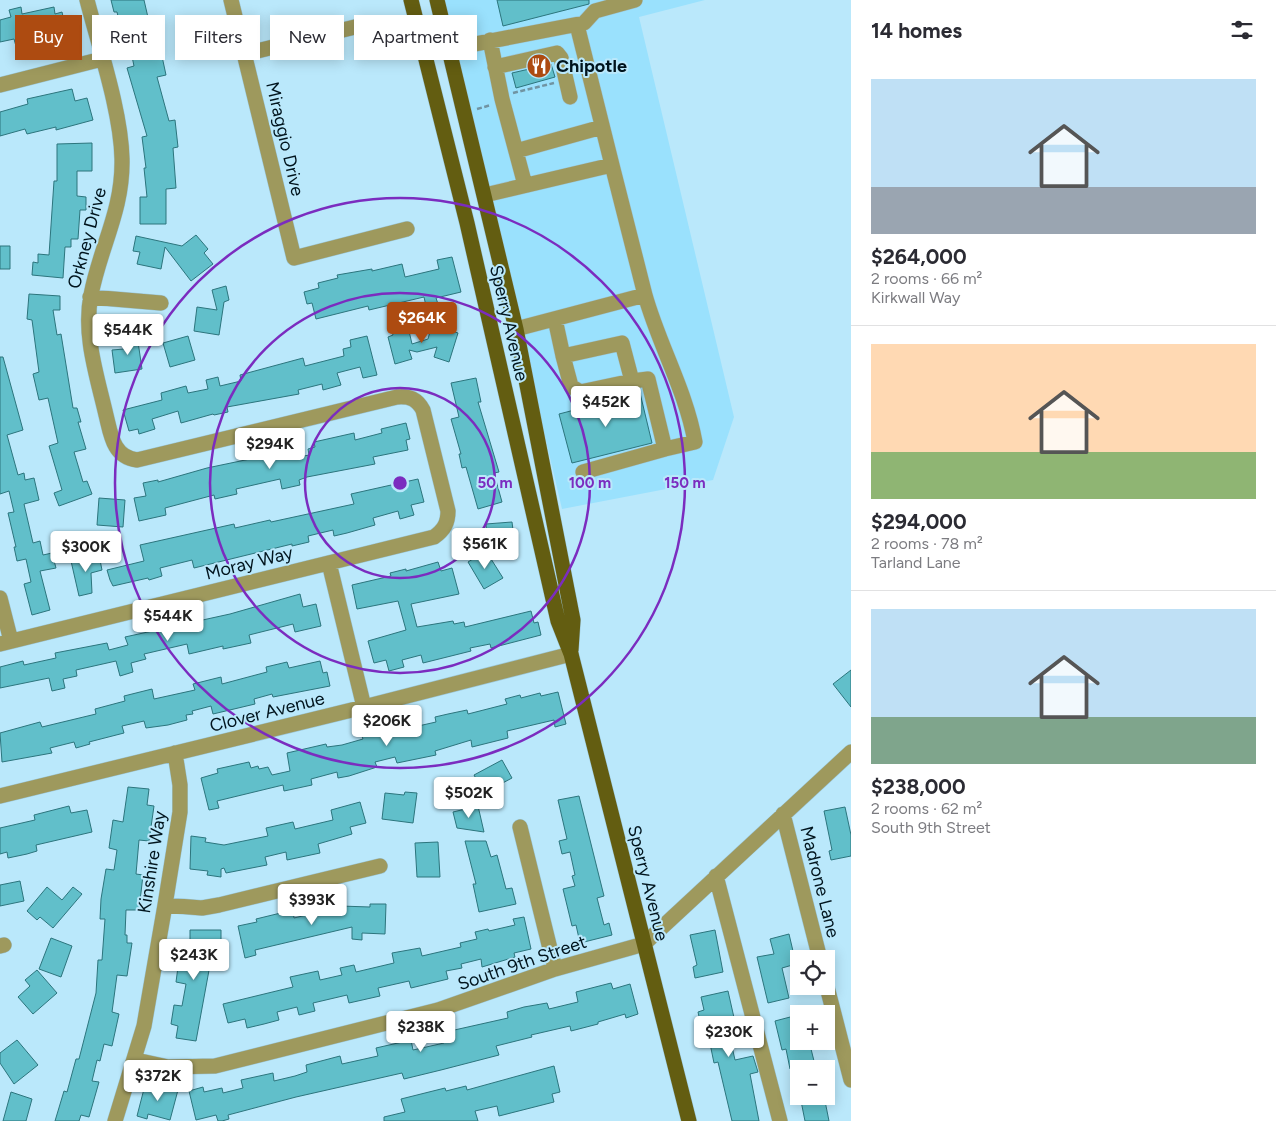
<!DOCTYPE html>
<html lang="en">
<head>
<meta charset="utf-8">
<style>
	:root { --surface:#fff; --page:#f2f2f3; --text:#2b2b33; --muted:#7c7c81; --line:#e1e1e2; --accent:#ad4b11 }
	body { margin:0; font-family:Figtree,sans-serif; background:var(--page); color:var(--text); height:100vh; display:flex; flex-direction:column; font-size:19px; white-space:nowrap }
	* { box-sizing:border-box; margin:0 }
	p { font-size:16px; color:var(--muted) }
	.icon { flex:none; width:28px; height:28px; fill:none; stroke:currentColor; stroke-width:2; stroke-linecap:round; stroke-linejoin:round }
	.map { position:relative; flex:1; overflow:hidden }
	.details { display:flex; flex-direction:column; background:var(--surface); width:425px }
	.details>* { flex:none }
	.banner { position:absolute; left:15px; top:15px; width:475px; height:45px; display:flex; gap:10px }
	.controls { position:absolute; left:790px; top:950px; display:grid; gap:10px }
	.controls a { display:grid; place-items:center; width:45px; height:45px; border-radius:0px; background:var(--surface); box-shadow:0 2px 12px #0003; font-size:25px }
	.price { position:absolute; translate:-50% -42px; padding:0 11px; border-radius:5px; background:#fff; color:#222; font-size:16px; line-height:32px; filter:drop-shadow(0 1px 2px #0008) }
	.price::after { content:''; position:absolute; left:50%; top:30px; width:15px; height:11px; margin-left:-8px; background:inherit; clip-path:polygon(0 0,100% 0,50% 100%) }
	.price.on { background:var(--accent); color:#fff }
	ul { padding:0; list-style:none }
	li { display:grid; align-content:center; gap:10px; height:265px; padding:0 20px }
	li+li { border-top:1px solid var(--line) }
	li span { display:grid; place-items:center; height:155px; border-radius:0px; color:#555 }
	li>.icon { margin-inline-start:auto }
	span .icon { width:90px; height:90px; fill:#fffc; stroke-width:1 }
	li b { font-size:21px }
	h2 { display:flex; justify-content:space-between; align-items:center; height:60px; padding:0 20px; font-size:21px }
	.chip { padding:0 18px; border-radius:0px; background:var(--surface); box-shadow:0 2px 12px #0003; font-size:18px; line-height:45px }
	.chip.on { background:var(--accent); color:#fff }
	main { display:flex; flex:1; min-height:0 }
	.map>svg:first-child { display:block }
	.built { fill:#9ae1fd }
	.building { fill:#61bfca; stroke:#2c757d }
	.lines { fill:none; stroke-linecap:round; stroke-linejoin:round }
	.minor-casing { stroke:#9cc6d7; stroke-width:16 }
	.major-casing { stroke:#9cc6d7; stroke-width:16 }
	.path { stroke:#7094a3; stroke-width:2.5; stroke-dasharray:5 2.5; stroke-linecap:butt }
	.minor { stroke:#9e995d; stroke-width:15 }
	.major { stroke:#635d11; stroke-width:15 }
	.ring { fill:none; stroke:#7b2cbf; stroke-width:2.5 }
	.labels { text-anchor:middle; stroke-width:4; stroke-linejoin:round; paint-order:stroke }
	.poi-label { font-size:18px; font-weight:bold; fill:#00141d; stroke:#bae8fb; text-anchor:start }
	.street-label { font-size:18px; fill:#00141d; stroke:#bae8fb }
	.centre { fill:#7b2cbf; stroke:#bae8fb; stroke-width:2.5 }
	.ring-label { font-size:15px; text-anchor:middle; font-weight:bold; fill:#7b2cbf; stroke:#bae8fb; stroke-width:4; stroke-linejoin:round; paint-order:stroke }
</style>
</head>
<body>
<main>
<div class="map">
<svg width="851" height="1121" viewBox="0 0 851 1121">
	<rect width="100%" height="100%" fill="#bae8fb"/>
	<path class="built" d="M443,0H705L639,17L734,417L713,480L562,509Z"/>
	<path class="building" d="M111,0H144L155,48L160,47L166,75L157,77L169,121L175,120L178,147L173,148L176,188L166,189V224H140V197H147L144,168H146L142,137L147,136L127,68L134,66L130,47L125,48L117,12H114Z
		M497,0H589V4L503,26Z
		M21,7L22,14L54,7L55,14L62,12L67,34L64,35L65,40L17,50L14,39L0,42V20L11,17L9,10Z
		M551,64L555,77L516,88L512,73Z
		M72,89L75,101L87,98L93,120L56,130V127L27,134L25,129L0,136V112L28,104L27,99Z
		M92,143V171H77V196L86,197V210H80L78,239H71V247H65L63,278L32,275L33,262L38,263V254L49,255L54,181H57V144Z
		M196,235L208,249L204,253L213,264L191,281L165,247L161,269L137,264L140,252L133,251L136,236L182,246Z
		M0,246H10V269H0Z
		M452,257L461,292L436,298L438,304L426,306L424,297L369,310L368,306L316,319L312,303L307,304L304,292L319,288L318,283L338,278L337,275L372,269V271L402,264L405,277L439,269L437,260Z
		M226,286L229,300L224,302L219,335L194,331L197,307L217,310L212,290Z
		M29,294L60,296V310H53L57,335L61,334L73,408H77L81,422H78L86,449L74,452L83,482L87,481L92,494L59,506L54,493L62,490L49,446L58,443L48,398L39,400L33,374L39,372L32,320L27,319Z
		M432,324L458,333L449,362L434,357L437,347L417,352L409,350L412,359L395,364L388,337L393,335L391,328L403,325L405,332L409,331L412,344L428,339Z
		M137,335L142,369L115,373L112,350L124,349L123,337Z
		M188,336L195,360L170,367L163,343Z
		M367,336L377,375L363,378L360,367L337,373L341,385L323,390L322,384L298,390L299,394L227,407L228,412L214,415L213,414L181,423L178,411L152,419L155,429L139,434L138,429L129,431L123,410L162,400L161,393L186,386L188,393L208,389L206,380L218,377L220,386L241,381L240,375L303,358L305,366L344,356L343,349L351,347L350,340Z
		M0,357H3L23,430L7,435L18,475L24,473L25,480L34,478L39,500L24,504L33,543L40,541L43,555L52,553L56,568L40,571L50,610L32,615L24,584L31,582L26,559L17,561L14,547H16L8,513L14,512L9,491L0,494Z
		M476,378L481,402H478L499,472L494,473L502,502L478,509L466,467L462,468L459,454H461L451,419L459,417L451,383Z
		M640,393L652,443L572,463L559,414Z
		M406,423L410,439L406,440L408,450L373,457L375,464L307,477L299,480L300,485L282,489L280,479L236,489L237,494L215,499L214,495L165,508L166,515L139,521L134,498L146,496L143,483L158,480V482L207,468L274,454V451L287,448L290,459L309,455L308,449L315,447L314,442L354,433L355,440L382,433L381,429Z
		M418,479L424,502L411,505L414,515L400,519L398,511L373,518L375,525L347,533L334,536L333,530L308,536L309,542L292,546V544L194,568L192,560L160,568L162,576L149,580L148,578L113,586L110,580L107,570L144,561L140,545L234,524L235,528L270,520L271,522L354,504L351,494Z
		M99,498L125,500L123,527L97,525Z
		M512,522L515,546L488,549L486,524Z
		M486,551L503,578L484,589L468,562Z
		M99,555L102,570L91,573L92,593L79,596L71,561Z
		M438,562L441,571L452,568L459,594L411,604L417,627L453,621L454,624L464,622L465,627L531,611L534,623L538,622L541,635L491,648L490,644L470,648L471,651L423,663L421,655L402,660L404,667L389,671L386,660L374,663L368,641L406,630L398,601L357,609L352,585L391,576L390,573L406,569V571Z
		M300,594L303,607L316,604L321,626L295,632L293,624L249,635L251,643L223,649V646L189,654L187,644L144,654L146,659L131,663L133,672L120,676L116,661L76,670L77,676L63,679L65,688L52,691L49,678L0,688V667L23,661L24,665L56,658L55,653L107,643L109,650L128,645L125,637L230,614Z
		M320,661L323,673L327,672L330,686L273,697L272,694L254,699L255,704L213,714L211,706L192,711L193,714L186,715L187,720L168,725L146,728L144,721L122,726L124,733L89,742L90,744L76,748L74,742L50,748L52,753L2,762L0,733L40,722L42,727L96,714L95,709L125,701L124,696L152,689L154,699L195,690L193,684L221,677L222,684L267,672L266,667L287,662L289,668Z
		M851,670V707L833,684Z
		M558,692L566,724L555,727L554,720L507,731L508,738L472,747L471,740L435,751L436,755L397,763L395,757L375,762L377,767L349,776L338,778L337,772L311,779L312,785L284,791L283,785L217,801L219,808L209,810L201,778L218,773L217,769L249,762L251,768L258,766L259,769L268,767L272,775L290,771L287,753L326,744L327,747L342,745L363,739L361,734L395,726L396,731L436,722L435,717L448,714L467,710L468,714L507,704L505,699L520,695L521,698L540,693L541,696Z
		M502,760L512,778L497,786L501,793L488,800L474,775Z
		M128,787L149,789L147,805L154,806L149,841L139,840L136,874L143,875L139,910H126L125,935H127V943H132L127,976L117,975L112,1012L119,1014L112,1046L104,1044L100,1061L97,1060L92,1081L99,1082L89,1117L81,1115L79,1121H55L64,1091L67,1092L76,1059H79L96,993L98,960H102L105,919H100L101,899L106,869L114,870L117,850L109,848L113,820L123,822Z
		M405,792L417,793L413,823L382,819L385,793L404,795Z
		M579,796L604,896L597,898L604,925L609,923L612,935L580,943L576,925L572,926L563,889L575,886L572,876L575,875L570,852L562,854L559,841L567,839L558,800Z
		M360,802L366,823L350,827L352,834L318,844L320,853L287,860L286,852L265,857L267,865L226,873L224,868L221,869V877L207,875L208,871L190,869L191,836L206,838L205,842L224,845L268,836L266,828L293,822L295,829L333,820L331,810Z
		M69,806L71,813L87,810L92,832L36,845L37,851L27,854L8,858L7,852L0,854V828L35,820L34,815Z
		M478,806L484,832L457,828L453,812Z
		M845,807L851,835V856L831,860L829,851L832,850L824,811Z
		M465,841H486L491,857L497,855L506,889L512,888L516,904L479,912L473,884H476Z
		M438,842L440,877H417L415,843Z
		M20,881L24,901L0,906V885Z
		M47,887L62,900L73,887L82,894L53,928L40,917L37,920L27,911Z
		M338,899L340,906L370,907V904H386L385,934L362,933V940L352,939V927L255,950L256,955L245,958L238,926L257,922L256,919L293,910L294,918L327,910L325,902Z
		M524,917L531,949L514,953L515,957L482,967L481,959L461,964L462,968L446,971L448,979L411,988L409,981L378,988L380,996L349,1003L347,995L313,1003L315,1011L299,1015L297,1007L277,1012L279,1020L264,1024L247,1028L245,1019L228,1023L223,1004L293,987L290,977L318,971L320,980L342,975L340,968L354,965L356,972L394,963L392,953L420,948L422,956L461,947L460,943L477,939L475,932L488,929L489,931L515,925L513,919Z
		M190,930H221V940H212V954L196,1041L176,1038L178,1026L171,1024L174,1005L182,1006L186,984L176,982L181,944H190Z
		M715,930L723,972L695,978L693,967L697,965L690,935Z
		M789,934L796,964L782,968L789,998L768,1003L757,957L774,954L770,939Z
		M51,938L72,946L61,977L39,969Z
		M37,970L57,993L33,1014L18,997L30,986L25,980Z
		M611,983L613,989L630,984L638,1014L626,1018L625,1014L598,1022V1024L571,1031L570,1026L531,1035L532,1037L496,1046L499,1055L441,1070L404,1079L402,1073L296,1097L228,1115L229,1119L222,1121H218L216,1115L196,1120L189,1091L203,1087L204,1092L222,1088L223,1093L243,1088L241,1080L273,1073L274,1081L295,1076L307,1072L306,1065L340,1056L342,1064L378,1056L376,1048L411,1040L413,1050L444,1043L441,1033L508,1018L507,1012L524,1007L547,1003L549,1009L578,1002L576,992Z
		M728,991L735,1022L727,1024L735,1060L753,1056L758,1072L750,1074L759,1121H732L718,1062L714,1063L707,1029L702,1030L698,1012L704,1010L701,997Z
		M794,1016L799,1041H809L816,1069H790L786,1049L782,1050L775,1021Z
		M17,1040L38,1065L14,1084L0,1063V1053Z
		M554,1066L560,1092L552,1094L554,1102L499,1116L497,1106L475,1111L478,1121H384V1117L405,1112L401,1099L445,1088L446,1091L466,1086L467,1090Z
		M145,1085L163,1090L164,1086L178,1090L170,1120L148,1114L147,1119L137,1116Z
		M11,1092L32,1099L26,1121H3Z
		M800,1096H824L829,1121H805Z"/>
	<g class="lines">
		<defs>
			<path id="minor" d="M231,0L294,258L407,229
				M577,25L612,165
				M490,40L502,99L525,185
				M449,49L584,23L595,11L635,0
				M245,54L359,26
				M495,67L557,53L561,58L570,97
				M0,85L102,59
				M516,151L602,127
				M485,195L612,165L645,295L516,329
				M645,295C659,345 686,391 695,442L665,449
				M90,297L161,303
				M555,319L563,356L622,343L632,381L648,379L665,449L583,472
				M563,356L571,386L580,392L632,381
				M329,563L364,707
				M0,598L11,641
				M0,644L434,537C444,530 448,523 448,511L423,410C417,399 410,396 397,397L137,460C113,457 111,435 106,415C97,376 83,335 91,295C100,247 123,211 122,159C121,111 99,47 87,0
				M0,796L364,707L571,654
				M783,814L820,959
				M520,827L555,969
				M716,876L780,1121
				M165,905L202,908L219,905L380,866
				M0,946L4,945
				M826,983L851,1080
				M136,1060L168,1067L215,1066L438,1010L555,969L644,944L851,752
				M115,1121L144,1026L165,905L180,812V785L175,753"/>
			<path id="major" d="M411,0L467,223L558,621L571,654L689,1121
				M437,0L516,329L573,620L571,650"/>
		</defs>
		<use href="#minor" class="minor-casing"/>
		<use href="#major" class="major-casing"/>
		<path class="path" d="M513,93L554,83
			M477,109L491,105"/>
		<use href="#minor" class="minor"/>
		<use href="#major" class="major"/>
	</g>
	<g class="ring">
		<circle cx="400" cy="483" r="95"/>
		<circle cx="400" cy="483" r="190"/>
		<circle cx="400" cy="483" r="285"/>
	</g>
	<defs>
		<symbol id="restaurant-disc" viewBox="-11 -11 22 22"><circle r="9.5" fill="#ad4b11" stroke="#bae8fb"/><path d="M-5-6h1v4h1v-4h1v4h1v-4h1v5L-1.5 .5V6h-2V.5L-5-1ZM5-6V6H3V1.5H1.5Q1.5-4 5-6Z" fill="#fff"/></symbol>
	</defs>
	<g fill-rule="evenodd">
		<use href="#restaurant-disc" x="525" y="52" width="28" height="28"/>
	</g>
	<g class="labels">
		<g class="poi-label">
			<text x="556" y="72">Chipotle</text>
		</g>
		<g class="street-label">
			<text transform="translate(285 139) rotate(77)" y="6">Miraggio Drive</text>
			<text transform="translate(87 238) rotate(-75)" y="6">Orkney Drive</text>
			<text transform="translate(509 323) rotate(77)" y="6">Sperry Avenue</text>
			<text transform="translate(249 563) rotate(-14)" y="6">Moray Way</text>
			<text transform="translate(267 712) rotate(-14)" y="6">Clover Avenue</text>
			<text transform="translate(152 862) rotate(-81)" y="6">Kinshire Way</text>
			<text transform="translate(820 882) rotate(76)" y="6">Madrone Lane</text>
			<text transform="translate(648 883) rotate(76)" y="6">Sperry Avenue</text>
			<text transform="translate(522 963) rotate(-19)" y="6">South 9th Street</text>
		</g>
	</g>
	<circle cx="400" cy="483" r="8" class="centre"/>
	<g class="ring-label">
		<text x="495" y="488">50 m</text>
		<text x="590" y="488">100 m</text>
		<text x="685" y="488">150 m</text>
	</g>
</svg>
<div class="controls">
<a><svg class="icon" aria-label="locate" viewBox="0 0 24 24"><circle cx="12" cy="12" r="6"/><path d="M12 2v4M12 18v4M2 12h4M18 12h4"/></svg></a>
<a>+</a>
<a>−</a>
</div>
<b class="price on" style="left:422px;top:344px">$264K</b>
<b class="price" style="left:128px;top:356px">$544K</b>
<b class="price" style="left:606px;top:428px">$452K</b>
<b class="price" style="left:270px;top:470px">$294K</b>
<b class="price" style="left:485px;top:570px">$561K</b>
<b class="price" style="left:86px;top:573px">$300K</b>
<b class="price" style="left:168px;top:642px">$544K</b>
<b class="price" style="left:387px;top:747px">$206K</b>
<b class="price" style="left:469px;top:819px">$502K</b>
<b class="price" style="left:312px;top:926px">$393K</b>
<b class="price" style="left:194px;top:981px">$243K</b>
<b class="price" style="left:421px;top:1053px">$238K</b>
<b class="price" style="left:729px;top:1058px">$230K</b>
<b class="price" style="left:158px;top:1102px">$372K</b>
<div class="banner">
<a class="chip on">Buy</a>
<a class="chip">Rent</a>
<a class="chip">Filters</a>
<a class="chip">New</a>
<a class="chip">Apartment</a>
</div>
</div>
<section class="details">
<h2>14 homes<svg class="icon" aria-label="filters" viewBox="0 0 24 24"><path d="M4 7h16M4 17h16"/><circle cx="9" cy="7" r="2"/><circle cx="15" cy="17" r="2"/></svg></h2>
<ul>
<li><span style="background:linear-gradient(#bfe0f5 70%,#9aa5b1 0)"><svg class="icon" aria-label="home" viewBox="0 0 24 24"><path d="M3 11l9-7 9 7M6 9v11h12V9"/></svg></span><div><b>$264,000</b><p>2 rooms · 66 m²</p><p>Kirkwall Way</p></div></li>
<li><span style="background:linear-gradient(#ffd9b3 70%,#8fb573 0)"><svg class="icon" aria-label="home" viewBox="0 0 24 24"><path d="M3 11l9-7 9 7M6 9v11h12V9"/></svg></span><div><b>$294,000</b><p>2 rooms · 78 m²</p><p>Tarland Lane</p></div></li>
<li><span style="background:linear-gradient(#bfe0f5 70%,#7fa58c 0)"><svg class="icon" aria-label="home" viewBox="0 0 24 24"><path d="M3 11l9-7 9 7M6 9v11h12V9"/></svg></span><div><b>$238,000</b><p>2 rooms · 62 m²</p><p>South 9th Street</p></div></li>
</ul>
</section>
</main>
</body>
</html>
